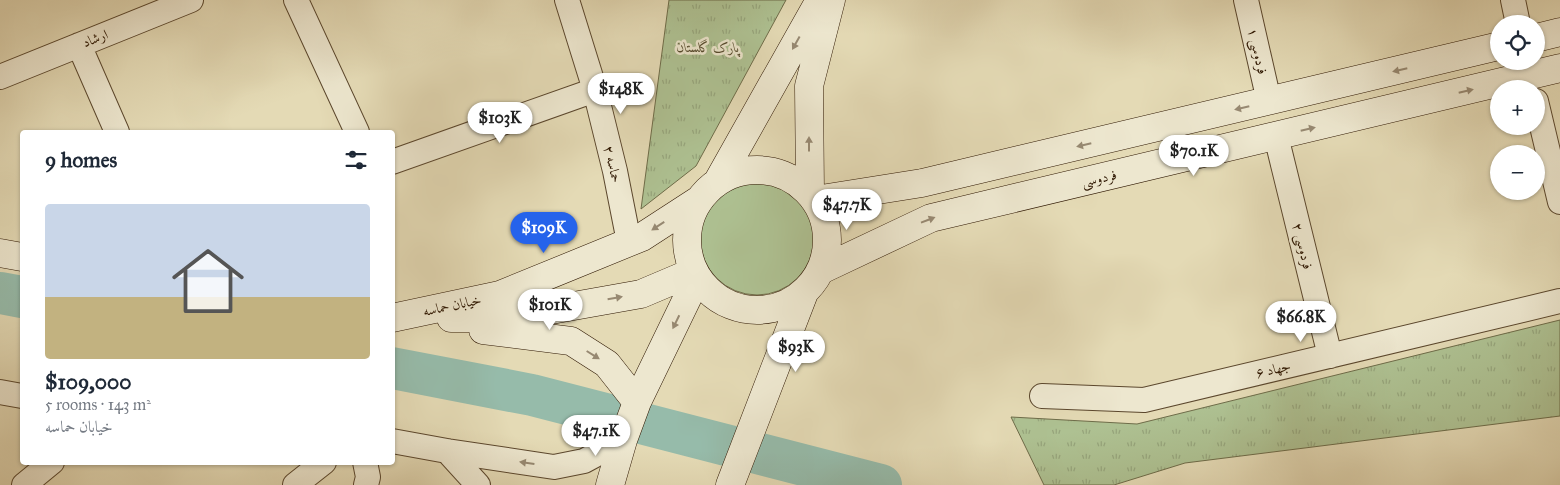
<!DOCTYPE html>
<html lang="en">
<head>
<meta charset="utf-8">
<style>
	:root { --surface:#fff; --page:#f6f6f7; --text:#1f2937; --muted:#747a83; --line:#e0e1e3; --accent:#2563eb }
	body { margin:0; font-family:"IM FELL Great Primer",Amiri,serif; background:var(--page); color:var(--text); height:100vh; display:flex; flex-direction:column; font-size:19px; white-space:nowrap }
	* { box-sizing:border-box; margin:0 }
	p { font-size:16px; color:var(--muted) }
	.icon { flex:none; width:28px; height:28px; fill:none; stroke:currentColor; stroke-width:2; stroke-linecap:round; stroke-linejoin:round }
	.map { position:relative; flex:1; overflow:hidden }
	.panel { position:absolute; left:20px; top:130px; width:375px; height:335px; display:flex; flex-direction:column; background:var(--surface); border-radius:5px; box-shadow:0 1px 4px #0004 }
	.panel>* { flex:none }
	.tools { position:absolute; left:1490px; top:15px; display:grid; gap:10px }
	.tools a { display:grid; place-items:center; width:55px; height:55px; border-radius:50%; background:var(--surface); box-shadow:0 1px 4px #0004; font-size:25px }
	.price { position:absolute; translate:-50% -42px; padding:0 11px; border-radius:18px; background:#fff; color:#222; font-size:16px; line-height:32px; filter:drop-shadow(0 1px 2px #0008) }
	.price::after { content:''; position:absolute; left:50%; top:30px; width:15px; height:11px; margin-left:-8px; background:inherit; clip-path:polygon(0 0,100% 0,50% 100%) }
	.price.on { background:var(--accent); color:#fff }
	ul { padding:0; list-style:none }
	li { display:grid; align-content:center; gap:10px; height:265px; padding:0 25px }
	li+li { border-top:1px solid var(--line) }
	li span { display:grid; place-items:center; height:155px; border-radius:5px; color:#555 }
	li>.icon { margin-inline-start:auto }
	span .icon { width:90px; height:90px; fill:#fffc; stroke-width:1 }
	li b { font-size:21px }
	h2 { display:flex; justify-content:space-between; align-items:center; height:60px; padding:0 25px; font-size:21px }
	.map>svg:first-child { display:block }
	.green { fill:#aec192; stroke:#6e6c49 }
	.park { fill:url(#park-tufts); stroke:#6e6c49 }
	.lines { fill:none; stroke-linecap:round; stroke-linejoin:round }
	.river { stroke:#96bbaa; stroke-width:42 }
	.street-casing { stroke:#5b472d; stroke-width:26 }
	.secondary-casing { stroke:#2d1600; stroke-width:29 }
	.street { stroke:#ede7cf; stroke-width:24 }
	.secondary { stroke:#ede7cf; stroke-width:28 }
	.oneway { fill:#978972 }
	.labels { text-anchor:middle; stroke-width:5; stroke-linejoin:round; paint-order:stroke }
	.street-label { font-size:14px; fill:#2d1600; stroke:#ede7cf }
	.park-label { font-size:14px; font-style:italic; fill:#54492c; stroke:#ede7cf }
</style>
</head>
<body>
<div class="map">
<svg width="1560" height="485" viewBox="0 0 1560 485">
	<defs>
		<pattern id="park-tufts" width="24" height="20" patternUnits="userSpaceOnUse" patternTransform="scale(1.25)"><rect width="24" height="20" fill="#aec192"/><path d="M3 7l-1-3M5 7V3M7 7l1-3M15 17l-1-3M17 17v-4M19 17l1-3" fill="none" stroke="#96a57c"/></pattern>
	</defs>
	<rect width="100%" height="100%" fill="#e4dab5"/>
	<filter id="stains"><feTurbulence type="fractalNoise" baseFrequency=".004" numOctaves="4"/><feColorMatrix values="0 0 0 0 .2 0 0 0 0 .09 0 0 0 0 .02 0 0 0 .5 -.17"/></filter>
	<radialGradient id="worn" r=".72"><stop offset=".6" stop-color="#630" stop-opacity="0"/><stop offset="1" stop-color="#630" stop-opacity=".3"/></radialGradient>
	<path class="green" d="M700 238a57 57 0 1 1 114 0a57 57 0 1 1-114 0Z"/>
	<path class="park" d="M669,0H786L696,166L641,209Z
		M1560,320V416L1185,463L1114,485H1044L1011,417L1137,424Z"/>
	<g class="lines">
		<path class="river" d="M0,293L22,297
			M392,368L532,395L881,485"/>
		<defs>
			<path id="street" d="M296,0L357,132
				M567,0L595,90L615,171L629,242
				M1246,0L1269,101
				M1513,0L1518,24
				M79,45L117,132
				M0,77L191,0
				M1536,101L1560,202
				M1276,136L1330,356
				M392,162L595,90
				M0,392L22,396
				M1042,396L1144,400L1560,301
				M392,441L447,451L554,467L584,461L623,440
				M447,451L478,485
				M365,462L368,477L366,485
				M24,485L52,462
				M295,485L324,462"/>
			<path id="secondary" d="M1536,38L1560,32
				M687 240a70 70 0 1 1 140 0a70 70 0 1 1-140 0Z
				M718,181L820,0
				M810,193L809,86L831,0
				M815,200L922,183L1499,46
				M0,253L22,257
				M821,270L931,218L1560,68
				M392,318L500,295L642,237L699,200
				M451,318H506L641,294L693,272
				M483,330L571,341L607,364L637,402
				M610,485L623,440L637,402L697,278
				M730,485L804,293"/>
		</defs>
		<use href="#street" class="street-casing"/>
		<use href="#secondary" class="secondary-casing"/>
		<use href="#street" class="street"/>
		<use href="#secondary" class="secondary"/>
	</g>
	<defs><path id="oneway-solid" d="M-6-.8H1V-3.2L6.5 0L1 3.2V.8H-6Z" transform="scale(1.25)"/></defs>
	<g class="oneway">
		<use href="#oneway-solid" transform="translate(796 43) rotate(119)"/>
		<use href="#oneway-solid" transform="translate(1400 70) rotate(167)"/>
		<use href="#oneway-solid" transform="translate(1466 91) rotate(-13)"/>
		<use href="#oneway-solid" transform="translate(1242 108) rotate(167)"/>
		<use href="#oneway-solid" transform="translate(1308 129) rotate(-13)"/>
		<use href="#oneway-solid" transform="translate(809 144) rotate(-90)"/>
		<use href="#oneway-solid" transform="translate(1084 145) rotate(167)"/>
		<use href="#oneway-solid" transform="translate(928 220) rotate(-21)"/>
		<use href="#oneway-solid" transform="translate(658 226) rotate(147)"/>
		<use href="#oneway-solid" transform="translate(615 298) rotate(-10)"/>
		<use href="#oneway-solid" transform="translate(676 322) rotate(116)"/>
		<use href="#oneway-solid" transform="translate(593 355) rotate(32)"/>
		<use href="#oneway-solid" transform="translate(527 463) rotate(-172)"/>
	</g>
	<g class="labels">
		<g class="street-label">
			<text transform="translate(95 38) rotate(-22)" y="5">ارشاد</text>
			<text transform="translate(1258 51) rotate(77)" y="5">فردوسی ۱</text>
			<text transform="translate(613 164) rotate(77)" y="5">حماسه ۲</text>
			<text transform="translate(1099 178) rotate(-13)" y="5">فردوسی</text>
			<text transform="translate(1303 246) rotate(76)" y="5">فردوسی ۲</text>
			<text transform="translate(452 305) rotate(-12)" y="5">خیابان حماسه</text>
			<text transform="translate(1273 369) rotate(-13)" y="5">جهاد ۶</text>
		</g>
		<g class="park-label">
			<text x="708" y="52">پارک گلستان</text>
		</g>
	</g>
	<rect width="100%" height="100%" filter="url(#stains)"/>
	<rect width="100%" height="100%" fill="url(#worn)"/>
</svg>
<div class="tools">
<a><svg class="icon" aria-label="locate" viewBox="0 0 24 24"><circle cx="12" cy="12" r="6"/><path d="M12 2v4M12 18v4M2 12h4M18 12h4"/></svg></a>
<a>+</a>
<a>−</a>
</div>
<b class="price" style="left:621px;top:115px">$148K</b>
<b class="price" style="left:500px;top:144px">$103K</b>
<b class="price" style="left:1194px;top:177px">$70.1K</b>
<b class="price" style="left:847px;top:231px">$47.7K</b>
<b class="price on" style="left:544px;top:254px">$109K</b>
<b class="price" style="left:550px;top:331px">$101K</b>
<b class="price" style="left:1301px;top:343px">$66.8K</b>
<b class="price" style="left:796px;top:373px">$93K</b>
<b class="price" style="left:596px;top:457px">$47.1K</b>
<section class="panel">
<h2>9 homes<svg class="icon" aria-label="filters" viewBox="0 0 24 24"><path d="M4 7h16M4 17h16"/><circle cx="9" cy="7" r="2"/><circle cx="15" cy="17" r="2"/></svg></h2>
<ul>
<li><span style="background:linear-gradient(#c9d6e8 60%,#c2b280 0)"><svg class="icon" aria-label="home" viewBox="0 0 24 24"><path d="M3 11l9-7 9 7M6 9v11h12V9"/></svg></span><div><b>$109,000</b><p>5 rooms · 143 m²</p><p>خیابان حماسه</p></div></li>
</ul>
</section>
</div>
</body>
</html>
